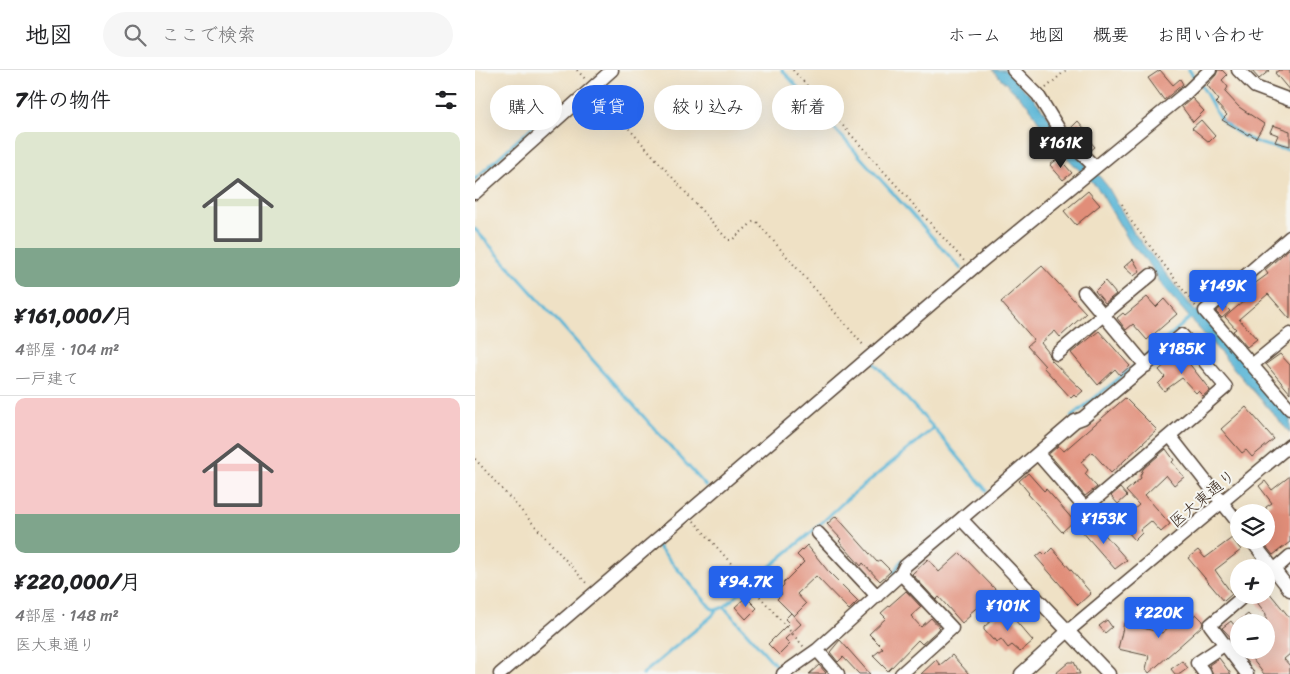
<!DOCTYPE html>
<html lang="ja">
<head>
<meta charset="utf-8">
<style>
	:root { --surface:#fff; --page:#f6f6f6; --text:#202124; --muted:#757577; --line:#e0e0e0; --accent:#2563eb }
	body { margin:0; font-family:Sriracha,"Klee One",sans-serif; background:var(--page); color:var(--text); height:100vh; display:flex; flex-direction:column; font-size:19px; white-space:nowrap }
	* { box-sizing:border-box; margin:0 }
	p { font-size:16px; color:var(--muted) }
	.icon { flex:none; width:28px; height:28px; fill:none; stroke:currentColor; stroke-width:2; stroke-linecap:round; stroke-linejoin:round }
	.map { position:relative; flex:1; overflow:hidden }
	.panel { display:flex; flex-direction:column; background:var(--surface); width:475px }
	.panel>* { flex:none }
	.hud { position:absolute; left:15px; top:15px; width:475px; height:45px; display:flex; gap:10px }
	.controls { position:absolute; left:755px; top:434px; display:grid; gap:10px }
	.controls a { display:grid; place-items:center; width:45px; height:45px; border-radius:50%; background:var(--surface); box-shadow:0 5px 20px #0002; font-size:25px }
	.price { position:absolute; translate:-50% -42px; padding:0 11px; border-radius:5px; background:var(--accent); color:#fff; font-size:16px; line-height:32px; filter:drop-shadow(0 1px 2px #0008) }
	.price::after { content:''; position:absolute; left:50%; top:30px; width:15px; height:11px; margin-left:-8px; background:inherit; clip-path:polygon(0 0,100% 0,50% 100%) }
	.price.selected { background:#222; color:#fff }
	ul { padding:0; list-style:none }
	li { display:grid; align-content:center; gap:10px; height:265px; padding:0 15px }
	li+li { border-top:1px solid var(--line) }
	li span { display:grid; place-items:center; height:155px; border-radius:10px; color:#555 }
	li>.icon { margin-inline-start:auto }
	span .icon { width:90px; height:90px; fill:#fffc; stroke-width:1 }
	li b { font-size:21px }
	h2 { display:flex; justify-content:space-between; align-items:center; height:60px; padding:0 15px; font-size:21px }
	.pill { padding:0 18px; border-radius:22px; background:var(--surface); box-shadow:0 5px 20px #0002; font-size:18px; line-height:45px }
	.pill.selected { background:var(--accent); color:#fff }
	header { display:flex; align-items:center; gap:30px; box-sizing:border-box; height:70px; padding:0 25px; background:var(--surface); border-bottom:1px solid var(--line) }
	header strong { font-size:24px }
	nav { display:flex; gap:28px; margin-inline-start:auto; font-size:18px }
	.search { width:350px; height:45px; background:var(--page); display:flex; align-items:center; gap:12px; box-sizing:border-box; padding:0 18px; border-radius:28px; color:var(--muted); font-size:19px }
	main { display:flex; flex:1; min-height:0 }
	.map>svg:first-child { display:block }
	.water { fill:#58b5d6; stroke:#4a707a }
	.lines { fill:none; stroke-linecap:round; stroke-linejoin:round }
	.stream { stroke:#58b5d6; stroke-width:3 }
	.building { fill:#e18e79 }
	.minor-casing { stroke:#564537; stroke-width:15 }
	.path { stroke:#564537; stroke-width:2; stroke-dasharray:1 4; stroke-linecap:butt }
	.minor { stroke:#fff; stroke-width:12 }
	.labels { text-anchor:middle; stroke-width:4; stroke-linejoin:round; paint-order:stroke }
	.street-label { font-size:16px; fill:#3b2a1e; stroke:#f6f6f2 }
</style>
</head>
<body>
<header>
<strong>地図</strong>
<div class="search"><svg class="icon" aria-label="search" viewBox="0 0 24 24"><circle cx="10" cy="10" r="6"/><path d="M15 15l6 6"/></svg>ここで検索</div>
<nav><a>ホーム</a><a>地図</a><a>概要</a><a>お問い合わせ</a></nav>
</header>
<main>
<section class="panel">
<h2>7件の物件<svg class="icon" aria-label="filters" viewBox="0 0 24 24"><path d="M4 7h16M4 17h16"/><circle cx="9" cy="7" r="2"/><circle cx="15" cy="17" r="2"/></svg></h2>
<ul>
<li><span style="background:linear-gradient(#dfe7d0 75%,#7fa58c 0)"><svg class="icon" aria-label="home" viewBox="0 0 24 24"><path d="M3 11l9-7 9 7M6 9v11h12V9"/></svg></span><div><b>¥161,000/月</b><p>4部屋 · 104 m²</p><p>一戸建て</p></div></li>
<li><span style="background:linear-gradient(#f6c9c9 75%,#7fa58c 0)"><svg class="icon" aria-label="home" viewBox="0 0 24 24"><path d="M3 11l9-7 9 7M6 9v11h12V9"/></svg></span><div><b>¥220,000/月</b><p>4部屋 · 148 m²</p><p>医大東通り</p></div></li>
</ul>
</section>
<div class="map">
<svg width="815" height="604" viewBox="0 0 815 604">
	<rect width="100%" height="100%" fill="#f6f6f2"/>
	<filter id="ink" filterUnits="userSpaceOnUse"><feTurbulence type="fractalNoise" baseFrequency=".02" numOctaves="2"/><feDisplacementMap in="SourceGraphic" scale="10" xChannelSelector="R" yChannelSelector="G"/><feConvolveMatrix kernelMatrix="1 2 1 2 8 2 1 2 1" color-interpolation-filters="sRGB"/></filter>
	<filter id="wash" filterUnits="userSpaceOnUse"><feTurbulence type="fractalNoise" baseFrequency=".0096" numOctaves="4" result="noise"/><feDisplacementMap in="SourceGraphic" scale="20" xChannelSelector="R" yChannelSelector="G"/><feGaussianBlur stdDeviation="1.12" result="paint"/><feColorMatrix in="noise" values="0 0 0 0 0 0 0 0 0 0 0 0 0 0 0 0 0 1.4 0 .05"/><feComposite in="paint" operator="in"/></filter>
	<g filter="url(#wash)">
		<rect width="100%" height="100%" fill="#efe1c5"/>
		<path class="water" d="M517,0H530L560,30L612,96L606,102L576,71L553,35Z
			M620,101L633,117L659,163L720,241H724L815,346V363L688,217L675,195L656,174L624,120L614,108Z"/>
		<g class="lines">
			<path class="stream" d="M307,0L486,199
				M714,0L721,9
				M725,14C733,24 737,37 745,48C762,67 791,78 815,80
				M0,109L82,34
				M0,159L231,416
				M668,289L716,247
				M397,291L459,358L511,420
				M596,347L663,293
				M181,474L236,538L241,540L249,537L304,599
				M419,503L427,490
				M249,537L280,509L339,460L372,429L459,358
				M168,604L237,546L241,540
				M299,604L307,597"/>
		</g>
		<g id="blocks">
			<path class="building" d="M685,0L698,15L705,9L708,14L689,30L673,8Z
				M743,0H747L752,5L747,10L753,17L750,22L764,37L789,54L781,68L774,63L773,65L747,50L752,45L741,33L744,30L732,15L741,5Z
				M776,0H795L784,9Z
				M804,0H815V21L800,3Z
				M717,28L729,41L718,52L707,37Z
				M726,50L740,66L734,72L717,58Z
				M603,51L609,58L606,61L620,77L615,81L594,60Z
				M798,55L815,61V76L800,72L803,65L795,62Z
				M584,88L597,103L588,110L575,95Z
				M613,121L625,135L601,155L589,141Z
				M815,178V249L793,224L764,249L782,269L772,277L758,261L761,259L750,247L769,231L764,225L793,204L790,200Z
				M658,189L665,201L659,206L649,197Z
				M567,196L611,243L585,267L580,261L566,273L574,283L576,290L608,321L601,327L599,325L596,328L568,297L570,296L552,276L559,270L526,232Z
				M630,211L641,224L630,233L620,221Z
				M672,227L681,237L689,229L702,244L672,270L658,254L651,260L642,248L648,243L650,245Z
				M749,235L755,241L747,248L741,242Z
				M624,261L655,296L645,305L640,299L623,315L596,283Z
				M705,282L735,320L728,326L723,321L721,323L707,308L689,321L683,314L690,307L684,300Z
				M805,284L815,295V323L791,294Z
				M650,328L682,360L636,403L617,382L606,392L613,400L610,404L622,417L610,426L574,384L583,376L589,381Z
				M771,337L799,369L777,387L771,380L767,383L746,359Z
				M691,379L699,390L697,392L709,407L699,415L691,405L670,425L695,454L686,462L676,451L665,460L667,463L660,470L644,452L664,435L651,421L666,408L665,406L668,399Z
				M553,403L569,421L571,419L599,451L587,462L553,424L554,423L544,411Z
				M815,406V472L798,485L786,470H791V437L797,433L784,416L790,411L797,420Z
				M645,418L652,426L643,434L636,426Z
				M361,446L402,492L405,490L416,501L405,511L388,493L386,496L378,487L364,471L366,469L352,454Z
				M617,450L652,490L640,499L606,460Z
				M757,468L766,480L740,500L757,524L749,531L713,488L723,480L730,488Z
				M332,475L353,501L383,531L374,540L341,506L322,524L331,534L319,546L302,529L307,524L303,521L309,515L308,513L329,492L322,485Z
				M577,478L616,523L603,535L561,487L567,482L570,485Z
				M485,483L522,521L494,544L496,545L487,553L464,527L461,530L437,504L453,489L464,502Z
				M431,521L446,537L436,546L446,557L456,548L465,558L447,574L443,570L413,601L398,586L408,578L394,564L411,548L406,543Z
				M793,521L815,548V584L809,589L815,596V604H789L770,580H791V544L781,531L791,525Z
				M271,527L282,538L271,549L260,537Z
				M712,541L717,547L721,544L728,551L727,556L674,603L671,599L674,586L643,579L649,553L687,563Z
				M530,542H533L558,571L545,582L537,575L533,578L526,569L522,572L520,569L518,570L509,560V557L525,543L527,545Z
				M316,543L326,554L310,569L315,574L304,585L293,574L314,553L310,549Z
				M773,544L780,552H764V576L747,558L756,551L759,555Z
				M632,550L637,557L630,563L624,556Z
				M365,570L395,604H384L368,587L363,592L355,582Z
				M477,585L494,604H446L461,590L465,595Z
				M744,588L756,604H738L734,595Z
				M707,591L713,598L705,604H700L696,599Z
				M594,592H599L605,604H580Z
				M344,595L351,603L350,604H334Z"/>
		</g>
	</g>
	<g filter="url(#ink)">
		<use href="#blocks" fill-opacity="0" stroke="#564537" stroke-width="1"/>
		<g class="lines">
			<defs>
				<path id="minor" d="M538,0L563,25L588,66L619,96
					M763,0L780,17L815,30
					M0,123L137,0
					M815,167L730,241L815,339
					M609,222L671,296
					M582,284L676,205
					M777,295L815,264
					M695,366L764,454
					M486,449L600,351L608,348L707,265L751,317L610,438L563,384
					M343,463L402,526
					M776,470L815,520
					M426,504L477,558L426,604
					M791,507L815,486
					M770,525L735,555L772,604
					M342,580L363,604
					M25,604L497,199L712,22L735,0
					M308,604L342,580L426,504L430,496L486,449L634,604
					M546,604L593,561L815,375
					M730,604L722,593L749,575"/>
			</defs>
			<use href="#minor" class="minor-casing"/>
			<path class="path" d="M102,0L111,10
				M318,0L490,192
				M571,18L591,0
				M124,25L253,170H257L278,152H282L390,277
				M647,134L656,151L721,237
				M0,389L113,515
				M219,451L329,577"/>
			<use href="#minor" class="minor"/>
		</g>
	</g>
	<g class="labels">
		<g class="street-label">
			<text transform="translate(727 428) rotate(-40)" y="6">医大東通り</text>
		</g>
	</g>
</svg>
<div class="controls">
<a><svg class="icon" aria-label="layers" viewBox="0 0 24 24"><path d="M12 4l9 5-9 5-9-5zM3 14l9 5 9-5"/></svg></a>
<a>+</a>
<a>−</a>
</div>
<b class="price selected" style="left:586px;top:99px">¥161K</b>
<b class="price" style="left:748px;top:242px">¥149K</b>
<b class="price" style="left:707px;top:305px">¥185K</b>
<b class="price" style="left:629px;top:475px">¥153K</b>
<b class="price" style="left:271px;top:538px">¥94.7K</b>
<b class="price" style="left:533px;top:562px">¥101K</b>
<b class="price" style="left:684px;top:569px">¥220K</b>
<div class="hud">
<a class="pill">購入</a>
<a class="pill selected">賃貸</a>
<a class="pill">絞り込み</a>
<a class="pill">新着</a>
</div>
</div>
</main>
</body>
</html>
